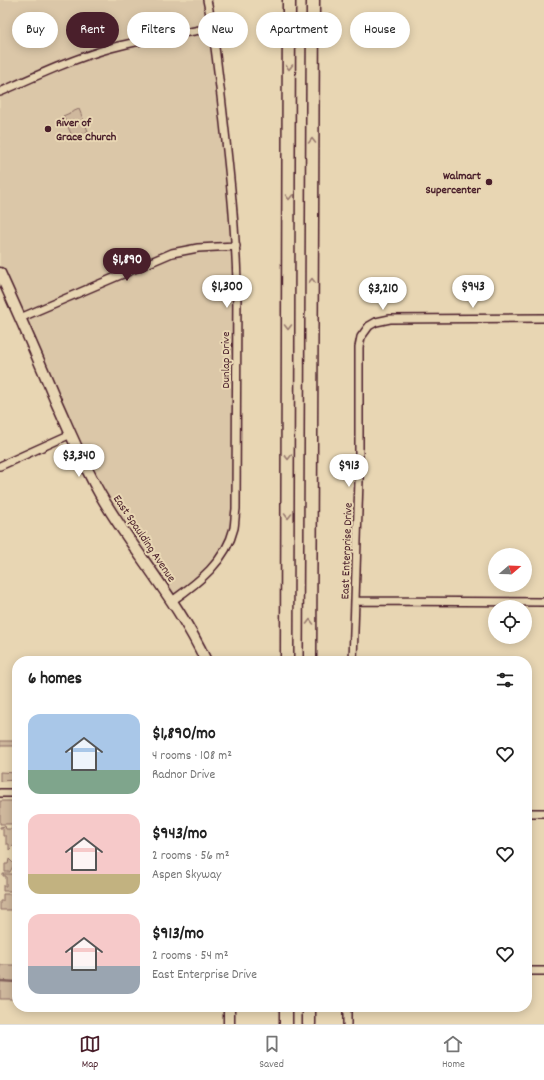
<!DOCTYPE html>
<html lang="en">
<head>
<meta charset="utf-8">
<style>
	:root { --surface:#fff; --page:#f6f6f6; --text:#222; --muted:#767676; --line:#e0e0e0; --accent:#4a1f2b }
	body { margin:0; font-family:Dekko,sans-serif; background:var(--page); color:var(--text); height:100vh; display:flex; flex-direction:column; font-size:15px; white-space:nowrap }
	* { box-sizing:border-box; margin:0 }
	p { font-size:13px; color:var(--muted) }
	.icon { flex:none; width:22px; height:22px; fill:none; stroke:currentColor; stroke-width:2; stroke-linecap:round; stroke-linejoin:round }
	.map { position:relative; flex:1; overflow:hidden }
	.details { position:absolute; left:12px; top:656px; width:520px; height:356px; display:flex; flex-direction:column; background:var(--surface); border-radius:16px; box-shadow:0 2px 10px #0003 }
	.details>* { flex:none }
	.hud { position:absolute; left:12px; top:12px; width:520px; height:36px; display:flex; gap:8px }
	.needle { width:26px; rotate:71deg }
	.buttons { position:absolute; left:488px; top:548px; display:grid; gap:8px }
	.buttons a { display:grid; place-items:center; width:44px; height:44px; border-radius:50%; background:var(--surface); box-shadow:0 2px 10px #0003; font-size:20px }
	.price { position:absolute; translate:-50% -34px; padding:0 9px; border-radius:14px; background:#fff; color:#222; font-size:13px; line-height:26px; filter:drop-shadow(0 1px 2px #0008) }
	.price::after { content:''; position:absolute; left:50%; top:24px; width:12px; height:9px; margin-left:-6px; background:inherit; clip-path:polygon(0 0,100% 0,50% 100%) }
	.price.on { background:var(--accent); color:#fff }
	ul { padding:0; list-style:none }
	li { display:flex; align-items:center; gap:12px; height:100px; padding:0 16px }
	li span { display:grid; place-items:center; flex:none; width:112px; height:80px; border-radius:12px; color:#555 }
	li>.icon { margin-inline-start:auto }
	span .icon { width:48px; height:48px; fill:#fffc; stroke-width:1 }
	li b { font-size:17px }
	h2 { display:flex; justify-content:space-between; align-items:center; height:48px; padding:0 16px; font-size:17px }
	.tag { padding:0 14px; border-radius:18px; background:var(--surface); box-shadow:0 2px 10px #0003; font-size:14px; line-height:36px }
	.tag.on { background:var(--accent); color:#fff }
	.dock { display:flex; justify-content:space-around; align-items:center; height:56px; border-top:1px solid var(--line); background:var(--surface); font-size:11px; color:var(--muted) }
	.dock a { display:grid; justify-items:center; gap:2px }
	.dock .on { color:var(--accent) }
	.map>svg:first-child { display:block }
	.built { fill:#dbc7a8 }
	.green { fill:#cfb89d; stroke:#8c6c64 }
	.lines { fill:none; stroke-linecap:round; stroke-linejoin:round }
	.stream { stroke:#85635d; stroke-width:2.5 }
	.street-casing { stroke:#4a1f2b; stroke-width:10 }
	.secondary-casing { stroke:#4a1f2b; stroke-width:13 }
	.highway-casing { stroke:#4a1f2b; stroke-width:15 }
	.street { stroke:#e8d6b3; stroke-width:7 }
	.secondary { stroke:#e8d6b3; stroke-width:10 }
	.highway { stroke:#e8d6b3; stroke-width:12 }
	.oneway { stroke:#997a6f }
	.poi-dot { fill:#4a1f2b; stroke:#e8d6b3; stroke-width:1.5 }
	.labels { text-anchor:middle; stroke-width:4; stroke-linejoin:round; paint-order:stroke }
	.poi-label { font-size:12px; font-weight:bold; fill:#4a1f2b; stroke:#e8d6b3; text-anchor:start }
	.street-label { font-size:12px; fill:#4a1f2b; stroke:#e8d6b3 }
</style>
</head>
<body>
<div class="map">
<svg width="544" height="1024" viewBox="0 0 544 1024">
	<rect width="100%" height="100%" fill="#e8d6b3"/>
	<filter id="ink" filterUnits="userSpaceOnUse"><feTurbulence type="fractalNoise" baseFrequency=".025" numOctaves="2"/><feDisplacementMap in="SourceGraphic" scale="8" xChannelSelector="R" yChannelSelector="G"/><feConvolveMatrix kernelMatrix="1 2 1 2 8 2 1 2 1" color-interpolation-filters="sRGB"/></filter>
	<g filter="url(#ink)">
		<path class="built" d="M0,0H207L236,246L234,528L220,558L172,601L109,509L0,273Z"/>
		<path class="green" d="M79,109L88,131L73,138L63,116Z
			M0,741H17V746H0Z
			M0,772L17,773V780L0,781Z
			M0,801H17V824H0Z
			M5,826L6,829H11L12,827H17V842L9,850V844H6V836H3V828H0V827Z
			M9,859L14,864L10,872H5V864H8Z
			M3,874H17V891H3V886H6V876H3Z
			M3,894H17V910H0V901H3Z
			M0,965H17V999H0Z"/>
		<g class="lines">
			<path class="stream" d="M0,981L17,982"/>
			<defs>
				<path id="street" d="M0,92C36,76 72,59 111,48C144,39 178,34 212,28
					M20,318L172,253L198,248L236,246
					M0,466L71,434
					M172,601C199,582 226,561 234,528C235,522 235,515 236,509L237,281C235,219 228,158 221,96C217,64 214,31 207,0
					M355,601L544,602
					M353,661L359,480V347L361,337L369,326L376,322L390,319L544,318
					M0,793H17
					M527,813H544
					M527,971H544
					M347,1024V1007"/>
				<path id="secondary" d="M0,273C19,315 38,358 56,401C70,432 83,464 100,494C133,551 178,601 206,661
					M229,1024V1007"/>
				<path id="highway" d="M287,661L289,0
					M310,661L313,0
					M286,1024V1007
					M309,1024V1007"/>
			</defs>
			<use href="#street" class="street-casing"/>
			<use href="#secondary" class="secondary-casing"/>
			<use href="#highway" class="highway-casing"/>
			<use href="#street" class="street"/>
			<use href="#secondary" class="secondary"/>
			<use href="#highway" class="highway"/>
		</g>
		<defs><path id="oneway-chevron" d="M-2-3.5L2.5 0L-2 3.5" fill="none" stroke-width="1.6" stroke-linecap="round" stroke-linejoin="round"/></defs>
		<g class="oneway">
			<use href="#oneway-chevron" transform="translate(289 67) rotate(90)"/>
			<use href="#oneway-chevron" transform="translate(312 141) rotate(-90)"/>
			<use href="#oneway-chevron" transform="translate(289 197) rotate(90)"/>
			<use href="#oneway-chevron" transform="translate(312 281) rotate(-90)"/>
			<use href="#oneway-chevron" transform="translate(288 327) rotate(90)"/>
			<use href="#oneway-chevron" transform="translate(288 457) rotate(90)"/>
			<use href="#oneway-chevron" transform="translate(288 516) rotate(90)"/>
			<use href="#oneway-chevron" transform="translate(310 622) rotate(-90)"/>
		</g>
	</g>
	<g class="poi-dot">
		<circle cx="48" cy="129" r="4"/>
		<circle cx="489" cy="182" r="4"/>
	</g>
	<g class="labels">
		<g class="poi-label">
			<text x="56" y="126">River of<tspan x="56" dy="14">Grace Church</tspan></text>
			<text x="481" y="179" text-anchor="end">Walmart<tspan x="481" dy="14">Supercenter</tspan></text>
		</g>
		<g class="street-label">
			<text transform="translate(225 360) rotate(-90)" y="4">Dunlap Drive</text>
			<text transform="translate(145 538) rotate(56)" y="4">East Spaulding Avenue</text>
			<text transform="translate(346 551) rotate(-88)" y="4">East Enterprise Drive</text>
		</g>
	</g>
</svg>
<div class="buttons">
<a><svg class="needle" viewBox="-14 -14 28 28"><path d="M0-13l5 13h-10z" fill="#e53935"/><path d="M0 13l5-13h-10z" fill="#767676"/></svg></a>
<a><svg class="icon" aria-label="locate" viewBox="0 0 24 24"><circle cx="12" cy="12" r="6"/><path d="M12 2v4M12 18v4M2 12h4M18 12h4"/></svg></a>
</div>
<b class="price on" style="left:127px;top:282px">$1,890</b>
<b class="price" style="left:227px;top:309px">$1,300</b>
<b class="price" style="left:473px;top:309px">$943</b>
<b class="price" style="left:383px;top:311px">$3,210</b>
<b class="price" style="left:79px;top:478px">$3,340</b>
<b class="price" style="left:349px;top:488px">$913</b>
<div class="hud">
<a class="tag">Buy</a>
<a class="tag on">Rent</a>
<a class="tag">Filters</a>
<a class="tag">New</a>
<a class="tag">Apartment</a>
<a class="tag">House</a>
</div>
<section class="details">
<h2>6 homes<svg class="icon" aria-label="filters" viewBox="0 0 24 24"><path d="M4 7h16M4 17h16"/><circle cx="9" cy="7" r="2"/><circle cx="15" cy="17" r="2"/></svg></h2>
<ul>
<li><span style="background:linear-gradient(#a9c7e8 70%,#7fa58c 0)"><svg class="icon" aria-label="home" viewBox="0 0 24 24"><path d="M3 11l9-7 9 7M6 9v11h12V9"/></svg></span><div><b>$1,890/mo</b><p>4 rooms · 108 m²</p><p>Radnor Drive</p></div><svg class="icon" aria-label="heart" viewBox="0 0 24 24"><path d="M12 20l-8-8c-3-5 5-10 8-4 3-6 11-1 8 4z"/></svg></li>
<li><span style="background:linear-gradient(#f6c9c9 75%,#c2b280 0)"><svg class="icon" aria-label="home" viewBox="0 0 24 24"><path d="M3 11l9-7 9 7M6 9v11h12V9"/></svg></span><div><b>$943/mo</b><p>2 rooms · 56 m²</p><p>Aspen Skyway</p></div><svg class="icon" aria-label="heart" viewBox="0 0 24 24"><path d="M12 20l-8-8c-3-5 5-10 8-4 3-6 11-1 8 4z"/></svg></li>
<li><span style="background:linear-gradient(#f6c9c9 65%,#9aa5b1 0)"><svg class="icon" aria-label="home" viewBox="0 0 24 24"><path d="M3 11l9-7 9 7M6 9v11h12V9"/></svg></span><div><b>$913/mo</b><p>2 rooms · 54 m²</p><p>East Enterprise Drive</p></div><svg class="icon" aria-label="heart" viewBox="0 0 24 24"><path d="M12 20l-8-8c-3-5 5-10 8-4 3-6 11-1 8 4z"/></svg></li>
</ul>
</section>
</div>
<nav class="dock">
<a class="on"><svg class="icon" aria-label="map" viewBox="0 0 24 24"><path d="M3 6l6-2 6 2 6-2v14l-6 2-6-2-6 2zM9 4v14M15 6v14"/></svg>Map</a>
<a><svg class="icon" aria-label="saved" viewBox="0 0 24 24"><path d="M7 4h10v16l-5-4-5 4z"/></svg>Saved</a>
<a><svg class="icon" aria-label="home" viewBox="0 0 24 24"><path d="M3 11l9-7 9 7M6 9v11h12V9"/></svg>Home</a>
</nav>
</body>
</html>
